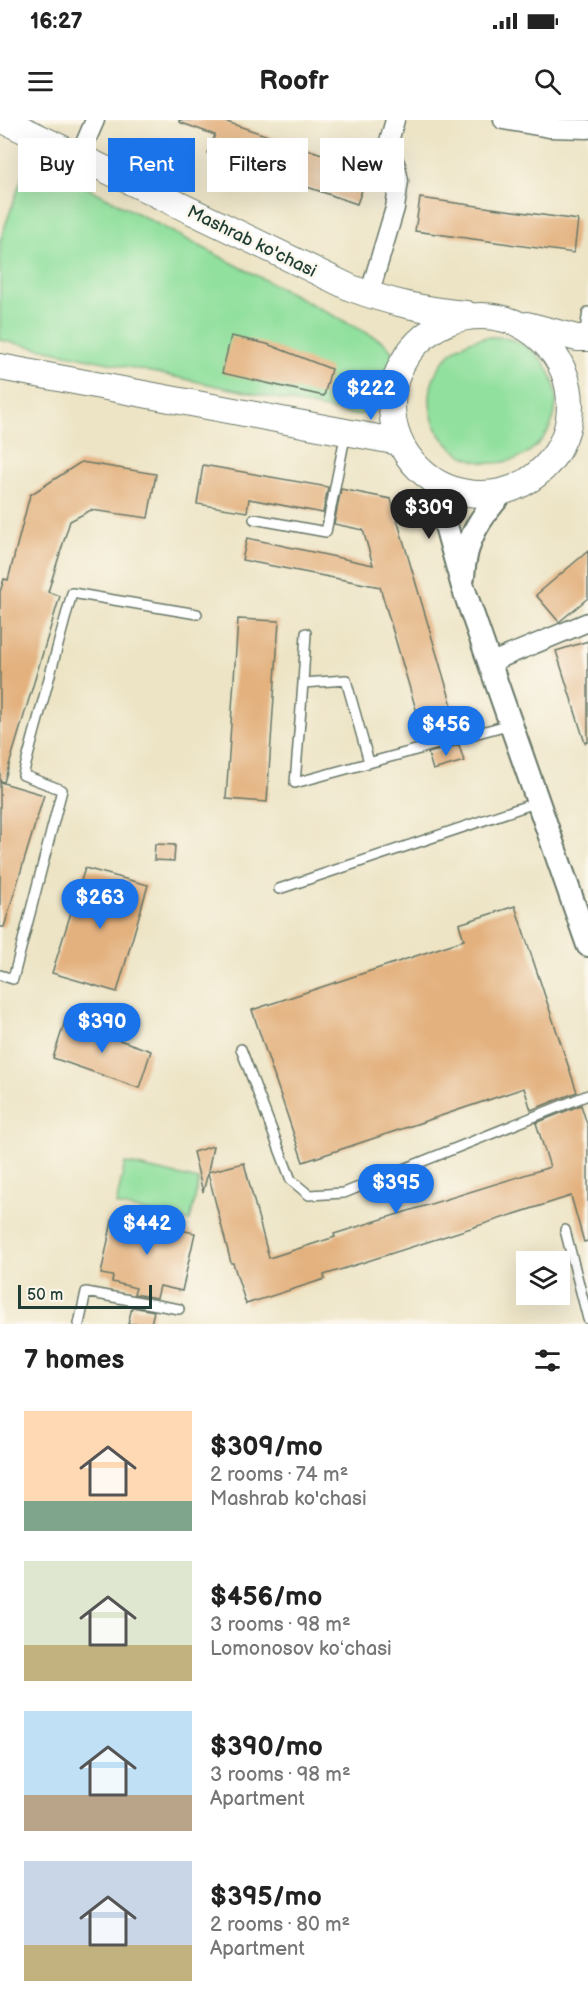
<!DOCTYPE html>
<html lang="en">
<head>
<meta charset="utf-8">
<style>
	:root { --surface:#fff; --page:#f2f2f2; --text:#222; --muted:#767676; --accent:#1a73e8 }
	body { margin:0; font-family:"Balsamiq Sans",sans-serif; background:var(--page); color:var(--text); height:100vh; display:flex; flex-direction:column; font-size:22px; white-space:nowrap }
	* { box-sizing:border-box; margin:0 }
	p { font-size:20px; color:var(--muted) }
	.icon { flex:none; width:33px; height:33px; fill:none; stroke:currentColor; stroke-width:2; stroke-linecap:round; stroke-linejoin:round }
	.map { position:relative; height:1204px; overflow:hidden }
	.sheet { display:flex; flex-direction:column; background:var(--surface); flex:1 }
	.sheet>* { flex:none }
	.guide { position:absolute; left:18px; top:18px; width:552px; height:54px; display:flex; gap:12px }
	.tools { position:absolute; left:516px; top:1131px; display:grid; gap:12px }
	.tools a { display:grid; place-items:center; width:54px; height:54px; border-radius:0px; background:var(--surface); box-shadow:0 6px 24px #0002; font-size:30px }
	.scale { position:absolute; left:18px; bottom:15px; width:134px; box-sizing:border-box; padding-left:6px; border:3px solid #1f3d34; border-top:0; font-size:16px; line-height:21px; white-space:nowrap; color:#1f3d34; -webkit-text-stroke:4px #fbf7ec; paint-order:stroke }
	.price { position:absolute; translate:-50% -51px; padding:0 14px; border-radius:21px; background:var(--accent); color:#fff; font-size:20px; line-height:39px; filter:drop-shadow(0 2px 3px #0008) }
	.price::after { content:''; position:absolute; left:50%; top:36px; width:18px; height:14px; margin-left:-9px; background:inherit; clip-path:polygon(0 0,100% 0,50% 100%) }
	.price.on { background:#222; color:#fff }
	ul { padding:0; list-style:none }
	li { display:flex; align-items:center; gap:18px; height:150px; padding:0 24px }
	li span { display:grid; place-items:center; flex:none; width:168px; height:120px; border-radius:0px; color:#555 }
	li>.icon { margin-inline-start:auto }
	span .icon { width:72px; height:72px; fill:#fffc; stroke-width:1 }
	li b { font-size:26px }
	h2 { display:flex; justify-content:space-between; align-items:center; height:72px; padding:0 24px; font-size:26px }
	.chip { padding:0 21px; border-radius:0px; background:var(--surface); box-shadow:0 6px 24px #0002; font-size:21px; line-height:54px }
	.chip.on { background:var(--accent); color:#fff }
	.status { display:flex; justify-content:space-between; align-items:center; height:42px; padding:0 30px; background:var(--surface); direction:ltr }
	.status svg { height:16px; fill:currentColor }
	header { display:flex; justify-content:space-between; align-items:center; height:78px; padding:0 24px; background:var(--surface); font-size:27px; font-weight:600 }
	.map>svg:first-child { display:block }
	.green { fill:#91e09e; stroke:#588e69; stroke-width:1.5 }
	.building { fill:#e3b17e }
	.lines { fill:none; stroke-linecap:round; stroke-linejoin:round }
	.service-casing { stroke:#677767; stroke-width:12 }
	.minor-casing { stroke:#677767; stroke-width:21 }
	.tertiary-casing { stroke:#677767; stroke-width:26 }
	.secondary-casing { stroke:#677767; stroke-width:28 }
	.service { stroke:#fff; stroke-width:9 }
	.minor { stroke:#fff; stroke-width:18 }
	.tertiary { stroke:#fff; stroke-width:22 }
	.secondary { stroke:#fff; stroke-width:26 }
	.labels { text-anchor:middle; stroke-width:5; stroke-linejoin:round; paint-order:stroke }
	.street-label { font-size:18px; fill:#1f3d34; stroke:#fbf7ec }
</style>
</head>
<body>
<div class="status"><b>16:27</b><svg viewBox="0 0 49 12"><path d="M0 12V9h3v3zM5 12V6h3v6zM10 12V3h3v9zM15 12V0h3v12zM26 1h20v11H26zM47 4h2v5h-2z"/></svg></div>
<header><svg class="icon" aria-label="menu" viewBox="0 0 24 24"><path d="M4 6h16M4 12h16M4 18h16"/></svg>Roofr<svg class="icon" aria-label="search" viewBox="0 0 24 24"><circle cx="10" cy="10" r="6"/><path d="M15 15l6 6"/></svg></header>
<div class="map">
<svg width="588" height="1204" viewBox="0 0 588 1204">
	<rect width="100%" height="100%" fill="#fbf7ec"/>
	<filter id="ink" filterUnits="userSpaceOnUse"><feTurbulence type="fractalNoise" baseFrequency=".0167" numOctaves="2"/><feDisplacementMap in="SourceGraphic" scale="12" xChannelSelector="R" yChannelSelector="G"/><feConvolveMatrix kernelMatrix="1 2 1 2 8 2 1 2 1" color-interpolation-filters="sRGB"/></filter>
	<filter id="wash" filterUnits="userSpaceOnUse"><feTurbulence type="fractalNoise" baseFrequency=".008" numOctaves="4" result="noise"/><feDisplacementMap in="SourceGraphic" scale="24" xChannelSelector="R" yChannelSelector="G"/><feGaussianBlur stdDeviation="1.35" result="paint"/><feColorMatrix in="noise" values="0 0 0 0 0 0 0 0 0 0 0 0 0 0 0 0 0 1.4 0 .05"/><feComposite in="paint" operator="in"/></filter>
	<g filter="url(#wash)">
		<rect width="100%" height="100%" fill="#ede4c5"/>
		<path class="green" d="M29,37L382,221C389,227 396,234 398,244C401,261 389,286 373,292C368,294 360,294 354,295L0,220V121Z
			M430 280a63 63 0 1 1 126 0a63 63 0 1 1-126 0Z
			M125,1043L199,1060L190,1101L116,1085Z"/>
		<g id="blocks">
			<path class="building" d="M179,0H221L369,50L357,84L208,33L215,15L179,2Z
				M420,78L578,100L574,133L415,111Z
				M231,216L267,224L331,249L324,276L222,253Z
				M81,342L156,354L148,398L91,390L70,401L48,472L60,476L4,662L0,661V472L4,459L8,460L30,375Z
				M203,345L328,367L323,393L249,379L247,392L197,384Z
				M341,369L391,379L458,606L454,607L455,612L425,620L380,467L242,440L247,418L373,445L363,410L334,404Z
				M588,431V478L559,502L536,475Z
				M238,499L279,501L267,682L226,679Z
				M588,521V622L585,623L556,531Z
				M459,625L464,641L433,650L428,633Z
				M0,662L44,675L4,807H0Z
				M155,724L175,725L174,741L154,740Z
				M85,748L148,765L117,872L52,853Z
				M515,786L577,972L531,990L524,968L303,1042L252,890L464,820L459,804Z
				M65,901L151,931L139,968L53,938Z
				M581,985L588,1007V1121L584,1122L571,1076L324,1155L325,1159L246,1184L233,1143H231L208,1053L203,1072L193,1032L213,1026L208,1052L244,1043L269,1138L335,1117L334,1114L550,1047L536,1003Z
				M113,1096L195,1113L182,1171L160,1166L157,1178L134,1174L136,1168L112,1162L113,1156L101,1154Z
				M132,1187L154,1191L151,1204H128Z"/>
		</g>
	</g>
	<g filter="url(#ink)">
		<use href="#blocks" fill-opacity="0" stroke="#677767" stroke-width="1.5"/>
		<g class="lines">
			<defs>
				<path id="service" d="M584,215L588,192
					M254,399L326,412L346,312
					M303,563L306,513
					M369,642L346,560L303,563L295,663C367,643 439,623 511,604
					M279,769L538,682
					M0,855L13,859L62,670L23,655L72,473L197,494
					M241,929L291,1060L309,1075L344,1073L588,975
					M565,1110L588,1199
					M79,1204L86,1172L179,1189"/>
				<path id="minor" d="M503,0L549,8
					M550,0L549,8L588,9
					M79,37L95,0
					M369,175L395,88L399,61L396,46L388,25L395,0
					M489,543L588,502"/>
				<path id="tertiary" d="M434,362L463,467L588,825
					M463,457C465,420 479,399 502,373"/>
				<path id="secondary" d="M3,0L351,168C391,183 424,190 466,194
					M392 285a89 89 0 1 1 178 0a89 89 0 1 1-178 0Z
					M527,205L577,218H588
					M0,247L399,322"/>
			</defs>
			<use href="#service" class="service-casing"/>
			<use href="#minor" class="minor-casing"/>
			<use href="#tertiary" class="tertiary-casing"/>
			<use href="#secondary" class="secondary-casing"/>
			<use href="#service" class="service"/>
			<use href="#minor" class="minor"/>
			<use href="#tertiary" class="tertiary"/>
			<use href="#secondary" class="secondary"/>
		</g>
	</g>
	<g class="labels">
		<g class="street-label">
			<text transform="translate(252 121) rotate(26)" y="6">Mashrab ko'chasi</text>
		</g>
	</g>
</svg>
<div class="tools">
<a><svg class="icon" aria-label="layers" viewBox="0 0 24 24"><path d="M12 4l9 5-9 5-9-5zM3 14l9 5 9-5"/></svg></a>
</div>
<div class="scale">50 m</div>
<b class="price" style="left:371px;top:301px">$222</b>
<b class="price on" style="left:429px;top:420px">$309</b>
<b class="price" style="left:446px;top:637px">$456</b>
<b class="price" style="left:100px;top:810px">$263</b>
<b class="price" style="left:102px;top:934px">$390</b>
<b class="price" style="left:396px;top:1095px">$395</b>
<b class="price" style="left:147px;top:1136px">$442</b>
<div class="guide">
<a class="chip">Buy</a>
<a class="chip on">Rent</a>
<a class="chip">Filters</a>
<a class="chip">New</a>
</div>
</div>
<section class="sheet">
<h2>7 homes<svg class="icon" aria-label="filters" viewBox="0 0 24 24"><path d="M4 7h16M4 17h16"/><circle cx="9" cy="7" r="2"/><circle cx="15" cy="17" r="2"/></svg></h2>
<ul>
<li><span style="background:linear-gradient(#ffd9b3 75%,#7fa58c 0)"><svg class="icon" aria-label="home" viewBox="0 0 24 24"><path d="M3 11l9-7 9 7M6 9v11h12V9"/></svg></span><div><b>$309/mo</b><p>2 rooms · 74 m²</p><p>Mashrab ko'chasi</p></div></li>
<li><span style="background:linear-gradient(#dfe7d0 70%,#c2b280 0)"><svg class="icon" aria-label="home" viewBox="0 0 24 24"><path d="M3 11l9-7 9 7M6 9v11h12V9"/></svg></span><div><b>$456/mo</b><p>3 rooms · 98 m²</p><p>Lomonosov koʻchasi</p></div></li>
<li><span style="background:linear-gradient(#bfe0f5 70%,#b9a48a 0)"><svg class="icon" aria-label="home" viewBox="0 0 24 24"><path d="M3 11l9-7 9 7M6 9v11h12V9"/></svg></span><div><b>$390/mo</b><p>3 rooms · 98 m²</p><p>Apartment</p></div></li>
<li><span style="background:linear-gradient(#c9d6e8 70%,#c2b280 0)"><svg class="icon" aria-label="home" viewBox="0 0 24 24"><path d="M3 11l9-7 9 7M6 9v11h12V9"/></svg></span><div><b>$395/mo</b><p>2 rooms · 80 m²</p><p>Apartment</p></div></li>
</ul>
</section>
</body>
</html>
